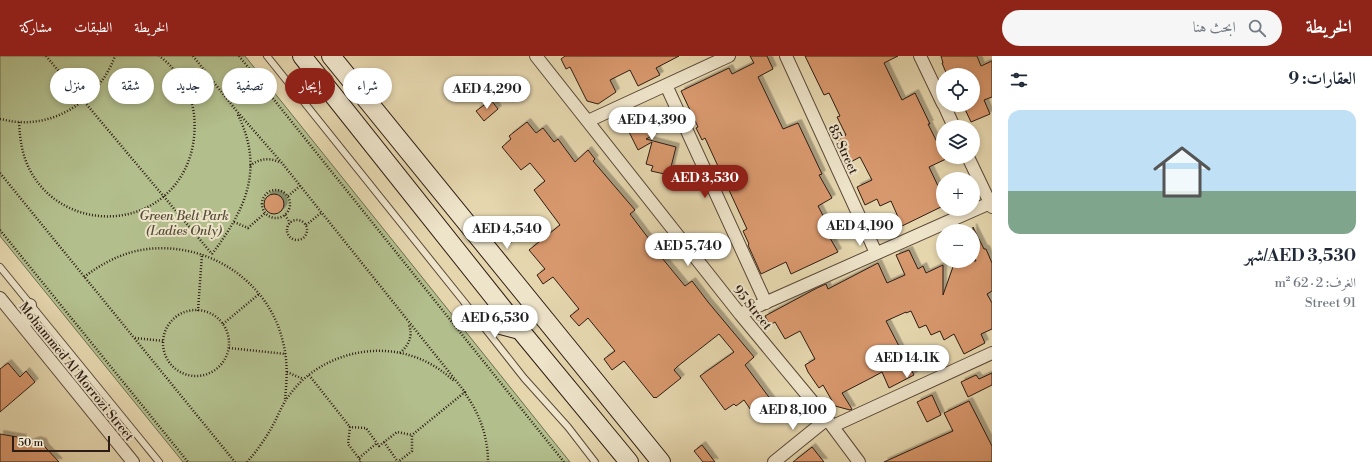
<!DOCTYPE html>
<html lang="ar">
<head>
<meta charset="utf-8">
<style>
	:root { --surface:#fff; --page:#f6f6f7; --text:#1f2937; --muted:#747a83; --accent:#8f2418 }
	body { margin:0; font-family:"Libre Bodoni",Amiri,serif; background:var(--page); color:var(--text); direction:rtl; height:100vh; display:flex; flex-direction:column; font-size:15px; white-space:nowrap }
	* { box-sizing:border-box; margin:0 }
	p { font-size:13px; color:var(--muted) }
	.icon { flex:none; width:22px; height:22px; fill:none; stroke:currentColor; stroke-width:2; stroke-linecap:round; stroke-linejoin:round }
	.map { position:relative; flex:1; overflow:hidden; direction:ltr }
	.details { display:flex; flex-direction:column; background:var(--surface); width:380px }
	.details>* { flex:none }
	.top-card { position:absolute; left:12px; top:12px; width:380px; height:36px; direction:rtl; display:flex; gap:8px }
	.controls { position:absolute; left:936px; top:12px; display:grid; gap:8px }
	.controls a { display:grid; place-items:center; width:44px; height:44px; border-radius:50%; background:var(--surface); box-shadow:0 2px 6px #0003; font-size:20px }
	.scale { position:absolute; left:12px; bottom:10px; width:98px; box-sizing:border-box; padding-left:4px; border:2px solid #2d1c14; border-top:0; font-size:11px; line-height:14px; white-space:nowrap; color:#2d1c14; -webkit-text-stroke:3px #eee4ca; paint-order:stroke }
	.price { position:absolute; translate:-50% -34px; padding:0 9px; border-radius:14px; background:#fff; color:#222; font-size:13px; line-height:26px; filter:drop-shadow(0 1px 2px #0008) }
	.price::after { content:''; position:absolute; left:50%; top:24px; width:12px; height:9px; margin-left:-6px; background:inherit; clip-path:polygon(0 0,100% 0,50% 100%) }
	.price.active { background:var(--accent); color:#fff }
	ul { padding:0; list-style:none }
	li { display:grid; align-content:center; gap:8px; height:212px; padding:0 16px }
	li span { display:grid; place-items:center; height:124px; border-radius:12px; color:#555 }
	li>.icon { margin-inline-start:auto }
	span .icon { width:72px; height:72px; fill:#fffc; stroke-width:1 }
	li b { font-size:17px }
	h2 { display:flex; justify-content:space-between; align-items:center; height:48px; padding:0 16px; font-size:17px }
	.chip { padding:0 14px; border-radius:18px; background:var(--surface); box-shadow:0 2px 6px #0003; font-size:14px; line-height:36px }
	.chip.active { background:var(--accent); color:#fff }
	header { display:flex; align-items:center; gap:24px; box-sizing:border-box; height:56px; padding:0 20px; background:var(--accent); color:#fff }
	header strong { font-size:19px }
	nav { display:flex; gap:22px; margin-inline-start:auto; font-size:14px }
	.search { width:280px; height:36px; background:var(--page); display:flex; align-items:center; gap:10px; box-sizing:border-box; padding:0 14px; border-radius:22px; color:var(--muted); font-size:15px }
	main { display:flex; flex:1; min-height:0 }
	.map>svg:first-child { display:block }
	.green { fill:#b2be8c; stroke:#706d50 }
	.building { fill:#d8986d; stroke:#2d1c14; filter:url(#shadow) }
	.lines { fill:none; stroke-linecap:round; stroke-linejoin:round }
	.lane-casing { stroke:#5b4a3a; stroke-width:8 }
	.street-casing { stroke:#5b4a3a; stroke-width:14 }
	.secondary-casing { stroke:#2d1c14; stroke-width:20 }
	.path { stroke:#2d1c14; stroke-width:2.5; stroke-dasharray:1 2; stroke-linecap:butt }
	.lane { stroke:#eee4ca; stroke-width:6 }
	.street { stroke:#eee4ca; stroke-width:12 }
	.secondary { stroke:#eee4ca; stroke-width:18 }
	.labels { text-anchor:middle; stroke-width:4; stroke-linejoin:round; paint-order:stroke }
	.street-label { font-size:13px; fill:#2d1c14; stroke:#eee4ca }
	.park-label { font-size:13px; font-style:italic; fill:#554d38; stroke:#eee4ca }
</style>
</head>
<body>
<header>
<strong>الخريطة</strong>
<div class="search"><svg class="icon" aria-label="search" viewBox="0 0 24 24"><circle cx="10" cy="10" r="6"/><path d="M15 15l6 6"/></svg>ابحث هنا</div>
<nav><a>الخريطة</a><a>الطبقات</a><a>مشاركة</a></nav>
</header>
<main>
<section class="details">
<h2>العقارات: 9<svg class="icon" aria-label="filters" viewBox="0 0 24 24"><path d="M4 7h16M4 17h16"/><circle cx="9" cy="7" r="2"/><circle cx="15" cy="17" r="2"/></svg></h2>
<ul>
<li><span style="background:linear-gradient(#bfe0f5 65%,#7fa58c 0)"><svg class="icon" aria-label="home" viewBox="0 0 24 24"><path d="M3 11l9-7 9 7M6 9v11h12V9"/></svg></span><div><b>AED 3,530/شهر</b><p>الغرف: 2 · 62 m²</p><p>91 Street</p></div></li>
</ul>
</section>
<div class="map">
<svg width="992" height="406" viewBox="0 0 992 406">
	<defs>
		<filter id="shadow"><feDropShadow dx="3.5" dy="-3.5" stdDeviation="0" flood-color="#0004"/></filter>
	</defs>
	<rect width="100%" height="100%" fill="#e5d6ae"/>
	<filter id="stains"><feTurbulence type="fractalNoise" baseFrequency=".005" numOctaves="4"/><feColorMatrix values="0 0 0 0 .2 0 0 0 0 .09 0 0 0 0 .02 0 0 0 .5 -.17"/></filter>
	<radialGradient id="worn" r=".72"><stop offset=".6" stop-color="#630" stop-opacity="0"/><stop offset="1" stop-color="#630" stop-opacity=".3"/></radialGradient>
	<path class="green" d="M0,0H245L570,406H183L0,180Z"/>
	<path class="building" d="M565,0H679L656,12L660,19L638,30L630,14L610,24L616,36L598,48L587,45L570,11L566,13L561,3Z
		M750,0H767L773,13L758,21L783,73L798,67L822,118L819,119L832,142L818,150L830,173L826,175L838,196L791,218L786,206L761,218L748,189L749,188L743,175L747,173L705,82L702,84L696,72L698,71L681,35L729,12L732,18L754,7Z
		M805,0H898L884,7L902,44L915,37L930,68H928L943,98V101H945L946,103L929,111L939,132L943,130V150L902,170L891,145L880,150L877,143L865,149L857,131L872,124L860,101L849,107L838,83L846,79L837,61L840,60L829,37L824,39Z
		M941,0H977L981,10L992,5V41L984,44L990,58L971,66L963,49H973V19H947L942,7H943Z
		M491,44L498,53L484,65L476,55Z
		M640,56L644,64L659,56L668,71L646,83L676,91L669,119L651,115L653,110L646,108L652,86L638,94L623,64Z
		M527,66L536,77L543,72L554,86L558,83L575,106L588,94L595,103L593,105L635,154L630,158L655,191L662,186L669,197L662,202L685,230L692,225L708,246L754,301L745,309L777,352L759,366L744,344L736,350L734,348L725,354L700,320L734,296L719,278L678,310L674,314L681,322L656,342L655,341L654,342L624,305L612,314L604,303L615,295L588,262L579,270L570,260L579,253L553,221L543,228L537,219L545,213L529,194L560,169L534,134L545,125L530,107L521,114L502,91L511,83L509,80Z
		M264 148a10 10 0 1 1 20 0a10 10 0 1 1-20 0Z
		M973,171L984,193H986L992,207V235L987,238L992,247V273L981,278L985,287L964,298L954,278L944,284L940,275L931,279L926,269L919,272L911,255L906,257V256L886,265L914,319L889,332L882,316L871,322L842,337L852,353L850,354L835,350L823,329L819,332L808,316L805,309L815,303L800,275L785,283L775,266L770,269L765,260L817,232L826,228L828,233L878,207L887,227L905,219L896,199L909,194L918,213L923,210L926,217L943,209V239L955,205H976L973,198Z
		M508,172L517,181L510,188L501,178Z
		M8,307L20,321L26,315L35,326L0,356V313Z
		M992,317V329L968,341L961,326L976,319L979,323Z
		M932,339L941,359L927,366L917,346Z
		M969,345L992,390V406H884L953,375L944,357Z
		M0,378L23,382L22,389L37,384L43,386L45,391L59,406H0Z
		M702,389L715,406H703L694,395Z
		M812,391L824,406H793Z"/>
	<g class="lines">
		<defs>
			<path id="lane" d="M267,0L477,262
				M0,211L159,406
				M483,270L524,322L568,371L595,406"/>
			<path id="street" d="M536,0L740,258L827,363L859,406
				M786,0L876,197
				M920,0L943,48
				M666,29L766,247
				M944,49L954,71
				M588,65L729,0
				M968,101L992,151
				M0,242L133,406
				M740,258L990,147
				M24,271L30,249
				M833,370L992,297
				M774,406L827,363"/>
			<path id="secondary" d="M302,0L520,274L629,406
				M331,0L661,406
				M478,263L520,274"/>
		</defs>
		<use href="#lane" class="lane-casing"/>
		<use href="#street" class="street-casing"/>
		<use href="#secondary" class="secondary-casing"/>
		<path class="path" d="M46,0L212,198
			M193,0L235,53L282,107L465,336L412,379
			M239,0L564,406
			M0,63C6,64 12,66 19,66C61,69 101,39 115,0
			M19,66C20,84 22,100 31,116C63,174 150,176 183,117C193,99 196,79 194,58C191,36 178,13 159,0
			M250,110C258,103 269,101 279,106
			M0,117L235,406
			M262 148a14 14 0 1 1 28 0a14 14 0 1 1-28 0Z
			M288,140L300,130
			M285,159L290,167
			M287 174a10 10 0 1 1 20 0a10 10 0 1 1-20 0Z
			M234,166L248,172L265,157
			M306,169L321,157
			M0,174L188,406
			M212,198C246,153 265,112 237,57
			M84,221C100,209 116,200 136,195C200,181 268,221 283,286C288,305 287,324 285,343
			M163 287a33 33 0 1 1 66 0a33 33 0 1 1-66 0Z
			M198,255L202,198
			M223,268L259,238
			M135,282L164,285
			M229,292L286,298
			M400,297C409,289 413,280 409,269
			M287,316L303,323
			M309,319L350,371
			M464,336C479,356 488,380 488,406
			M384,386L398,406
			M359,402L377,387
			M247,406C257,395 266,382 273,369C279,358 283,346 291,337C318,301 370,286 412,300C428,305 442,314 454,325
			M360,406L361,405L348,388L350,371L366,372L379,390L397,376L412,379V395L398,406"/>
		<use href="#lane" class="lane"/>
		<use href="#street" class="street"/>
		<use href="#secondary" class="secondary"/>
	</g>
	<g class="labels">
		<g class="street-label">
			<text transform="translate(844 93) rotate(65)" y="5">85 Street</text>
			<text transform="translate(753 251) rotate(51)" y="5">95 Street</text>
			<text transform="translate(77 315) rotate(51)" y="5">Mohammed Al Morrozi Street</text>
		</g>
		<g class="park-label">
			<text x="184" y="164">Green Belt Park<tspan x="184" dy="15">(Ladies Only)</tspan></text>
		</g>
	</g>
	<rect width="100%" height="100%" filter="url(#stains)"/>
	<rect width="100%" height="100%" fill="url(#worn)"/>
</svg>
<div class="controls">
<a><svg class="icon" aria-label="locate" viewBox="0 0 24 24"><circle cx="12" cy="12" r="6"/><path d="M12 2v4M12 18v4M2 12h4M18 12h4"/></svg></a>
<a><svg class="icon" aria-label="layers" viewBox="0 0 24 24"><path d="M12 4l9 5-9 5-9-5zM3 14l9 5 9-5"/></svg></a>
<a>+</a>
<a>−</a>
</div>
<div class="scale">50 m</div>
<b class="price" style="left:487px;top:54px">AED 4,290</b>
<b class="price" style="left:652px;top:85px">AED 4,390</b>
<b class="price active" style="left:705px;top:143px">AED 3,530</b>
<b class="price" style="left:860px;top:191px">AED 4,190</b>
<b class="price" style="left:507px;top:194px">AED 4,540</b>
<b class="price" style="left:688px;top:211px">AED 5,740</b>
<b class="price" style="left:495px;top:283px">AED 6,530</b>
<b class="price" style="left:907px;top:323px">AED 14.1K</b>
<b class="price" style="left:793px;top:375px">AED 8,100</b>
<div class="top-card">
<a class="chip">شراء</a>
<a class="chip active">إيجار</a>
<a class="chip">تصفية</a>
<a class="chip">جديد</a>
<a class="chip">شقة</a>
<a class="chip">منزل</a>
</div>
</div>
</main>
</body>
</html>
